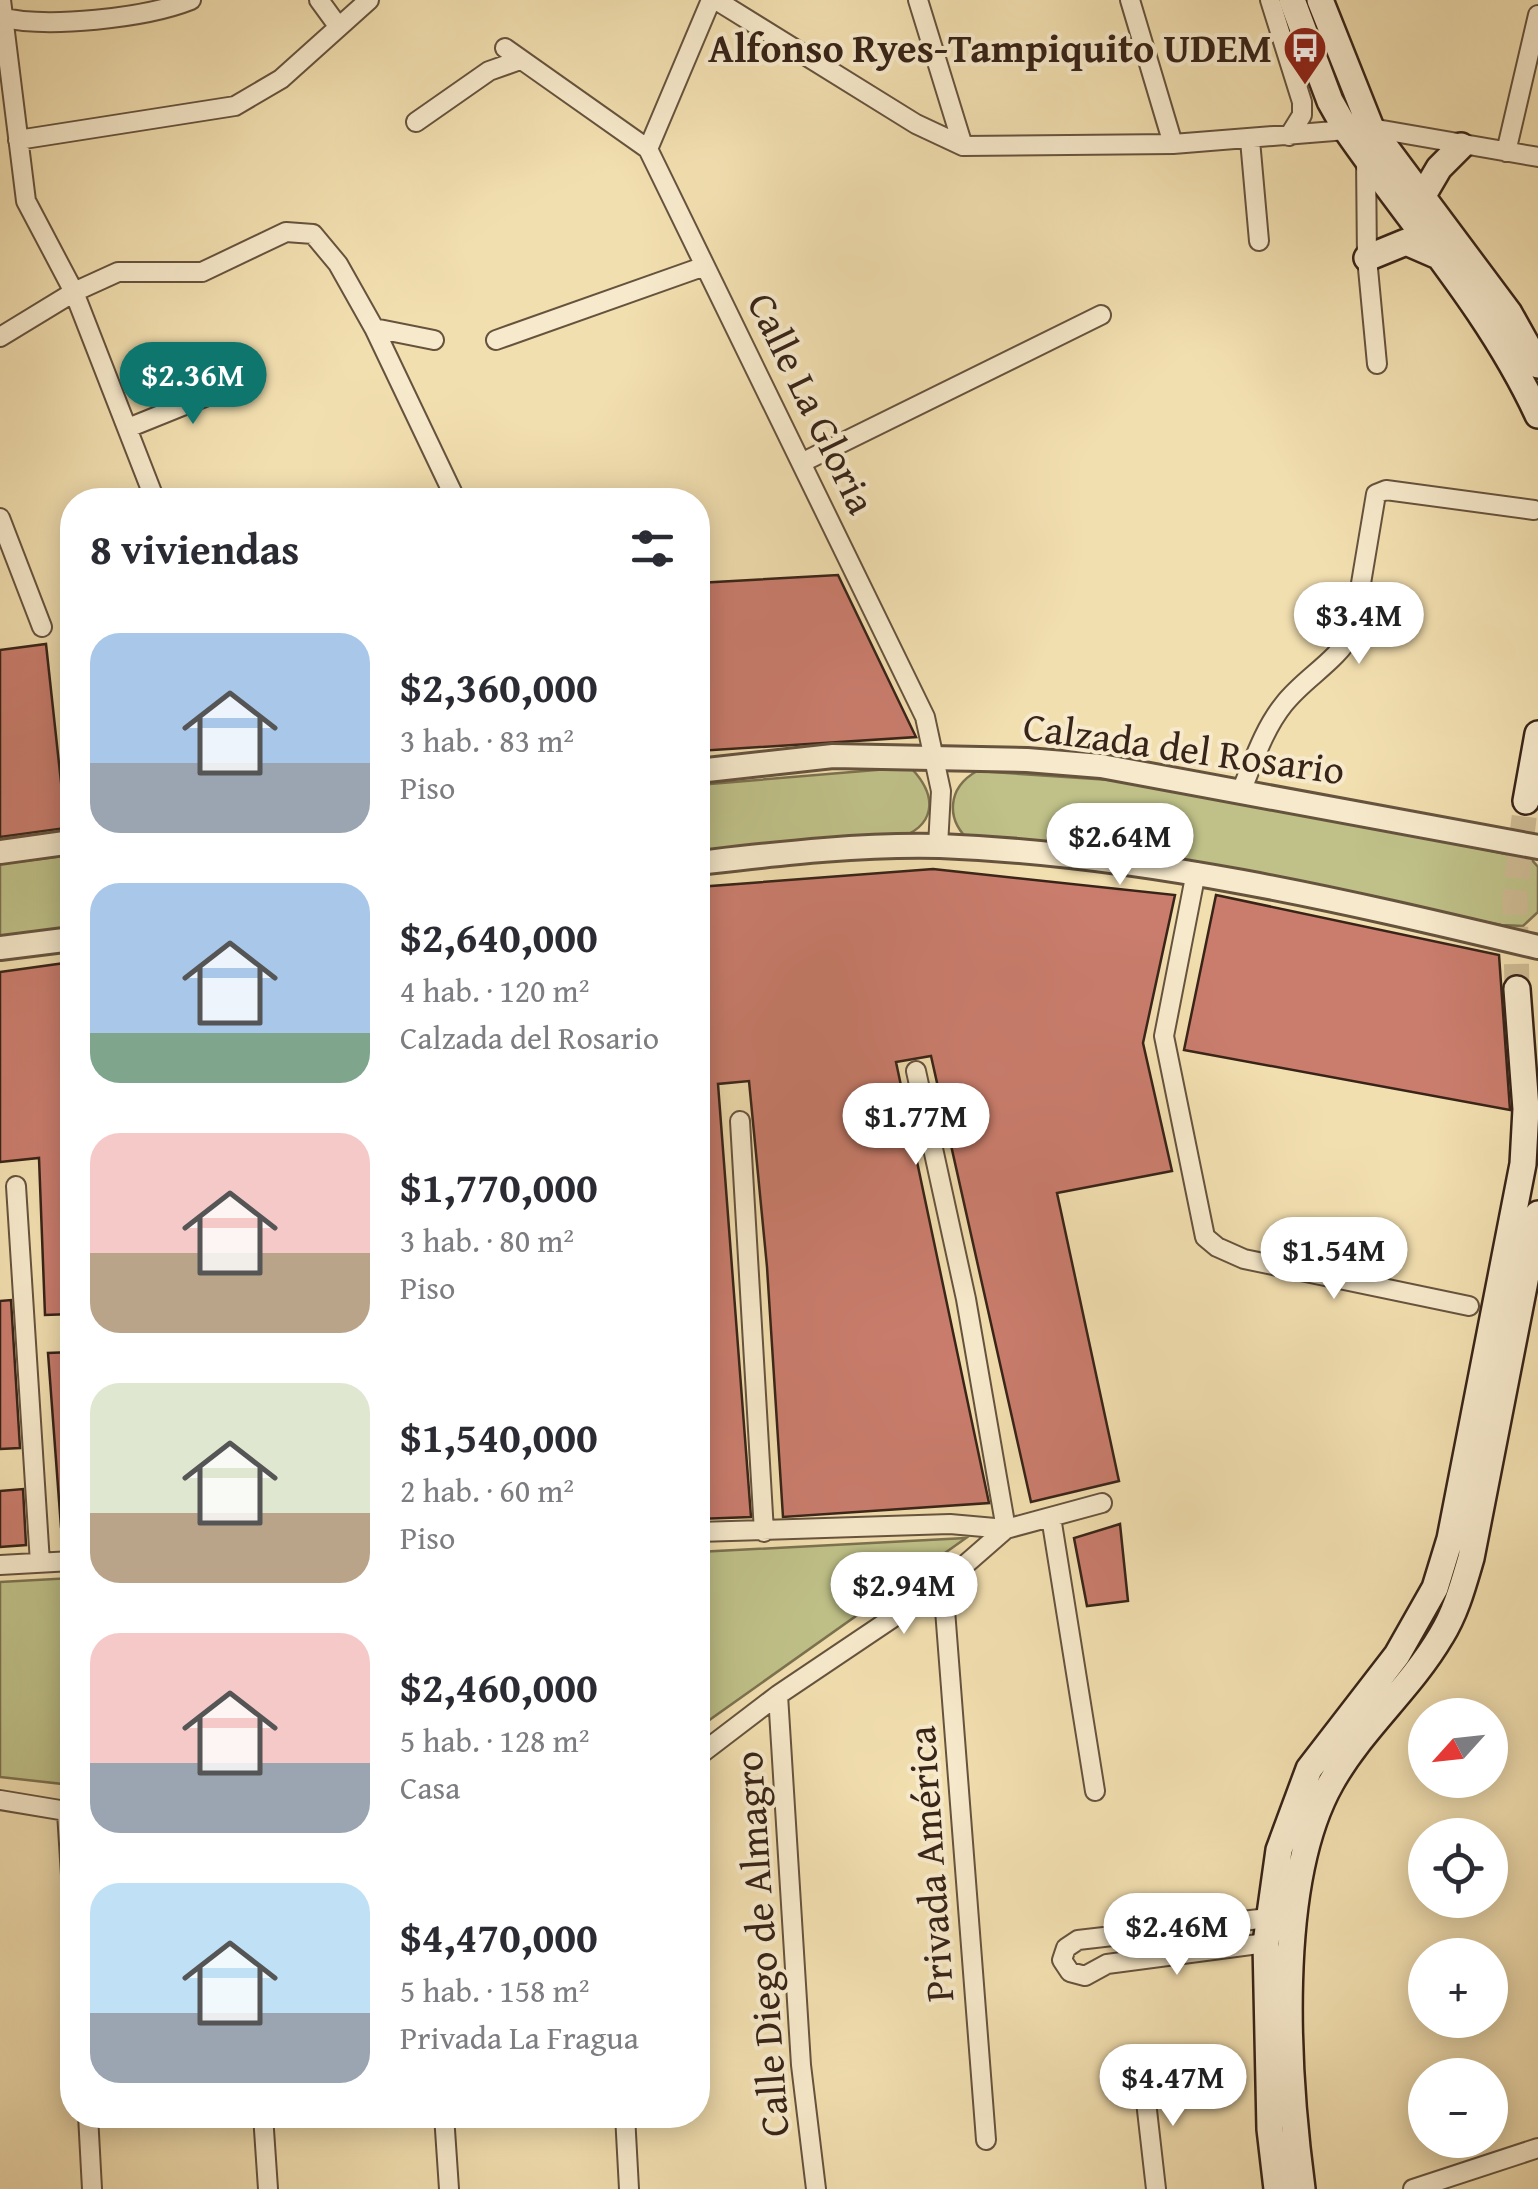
<!DOCTYPE html>
<html lang="es">
<head>
<meta charset="utf-8">
<style>
	:root { --surface:#fff; --page:#f7f7f7; --text:#2b2b33; --muted:#7c7c81; --accent:#0f766e }
	body { margin:0; font-family:"Gentium Book Plus",serif; background:var(--page); color:var(--text); height:100vh; display:flex; flex-direction:column; font-size:38px; white-space:nowrap }
	* { box-sizing:border-box; margin:0 }
	p { font-size:32px; color:var(--muted) }
	.icon { flex:none; width:55px; height:55px; fill:none; stroke:currentColor; stroke-width:2; stroke-linecap:round; stroke-linejoin:round }
	.map { position:relative; flex:1; overflow:hidden }
	.details { position:absolute; left:60px; top:488px; width:650px; height:1640px; display:flex; flex-direction:column; background:var(--surface); border-radius:40px; box-shadow:0 5px 25px #0003 }
	.details>* { flex:none }
	.needle { width:65px; rotate:243deg }
	.fabs { position:absolute; left:1408px; top:1698px; display:grid; gap:20px }
	.fabs a { display:grid; place-items:center; width:100px; height:100px; border-radius:50%; background:var(--surface); box-shadow:0 5px 25px #0003; font-size:50px }
	.price { position:absolute; translate:-50% -85px; padding:0 22px; border-radius:35px; background:#fff; color:#222; font-size:32px; line-height:65px; filter:drop-shadow(0 2px 5px #0008) }
	.price::after { content:''; position:absolute; left:50%; top:60px; width:30px; height:22px; margin-left:-15px; background:inherit; clip-path:polygon(0 0,100% 0,50% 100%) }
	.price.current { background:var(--accent); color:#fff }
	ul { padding:0; list-style:none }
	li { display:flex; align-items:center; gap:30px; height:250px; padding:0 30px }
	li span { display:grid; place-items:center; flex:none; width:280px; height:200px; border-radius:30px; color:#555 }
	li>.icon { margin-inline-start:auto }
	span .icon { width:120px; height:120px; fill:#fffc; stroke-width:1 }
	li b { font-size:42px }
	h2 { display:flex; justify-content:space-between; align-items:center; height:120px; padding:0 30px; font-size:42px }
	.map>svg:first-child { display:block }
	.green { fill:#bfc188; stroke:#7c7250; stroke-width:2.5 }
	.building { fill:#ca7d6d; stroke:#382418; stroke-width:2.5 }
	.lines { fill:none; stroke-linecap:round; stroke-linejoin:round }
	.secondary-tunnel { stroke:#cdba92; stroke-width:25; stroke-dasharray:25 12; stroke-linecap:butt }
	.minor-casing { stroke:#66533e; stroke-width:22 }
	.tertiary-casing { stroke:#66533e; stroke-width:28 }
	.secondary-casing { stroke:#382418; stroke-width:30 }
	.minor { stroke:#f7eacc; stroke-width:18 }
	.tertiary { stroke:#f7eacc; stroke-width:22 }
	.secondary { stroke:#f7eacc; stroke-width:25 }
	.labels { text-anchor:middle; stroke-width:8; stroke-linejoin:round; paint-order:stroke }
	.poi-label { font-size:40px; font-weight:bold; fill:#382418; stroke:#f7eacc; text-anchor:end }
	.street-label { font-size:40px; fill:#382418; stroke:#f7eacc }
</style>
</head>
<body>
<div class="map">
<svg width="1538" height="2189" viewBox="0 0 1538 2189">
	<rect width="100%" height="100%" fill="#f2dfb0"/>
	<filter id="stains"><feTurbulence type="fractalNoise" baseFrequency=".002" numOctaves="4"/><feColorMatrix values="0 0 0 0 .2 0 0 0 0 .09 0 0 0 0 .02 0 0 0 .5 -.17"/></filter>
	<radialGradient id="worn" r=".72"><stop offset=".6" stop-color="#630" stop-opacity="0"/><stop offset="1" stop-color="#630" stop-opacity=".3"/></radialGradient>
	<path class="green" d="M900,768L912,769C939,798 935,827 896,839L698,858V785Z
		M977,771L1155,783L1531,859L1538,867V912L1523,926L1501,925L1141,853L971,842C945,820 947,788 977,771Z
		M72,855V931L0,940V864Z
		M966,1538L698,1728V1552Z
		M72,1578V1785L0,1777V1582Z"/>
	<path class="building" d="M838,575L916,737L698,751V583Z
		M46,644L66,828L0,837V650Z
		M933,869L1175,895L1143,1043L1172,1171L1057,1193L1119,1481L1031,1502L931,1056L896,1062L989,1503L783,1517L767,1267L749,1081L718,1084L751,1517L698,1519V887Z
		M1216,895L1499,955L1510,1110L1184,1050Z
		M72,962V1314L45,1315L39,1158L0,1162V972Z
		M11,1300L20,1448L0,1449V1301Z
		M72,1352V1527H61L48,1353Z
		M23,1489L26,1545L0,1547V1491Z
		M1120,1524L1128,1601L1087,1606L1074,1538Z"/>
	<g class="lines">
		<path class="secondary-tunnel" d="M1517,989L1515,895L1526,801"/>
		<defs>
			<path id="minor" d="M1,0L26,201L74,292L155,500
				M319,0L338,26
				M711,0L648,149L925,717L941,791L938,846
				M716,0L916,124L963,146L1173,144L1371,128L1538,157
				M918,0L963,146
				M1130,0L1173,144
				M1270,0L1302,102V115L1289,136
				M0,17C46,29 146,18 191,0
				M505,48L648,149
				M416,122L489,71L520,60
				M18,140L235,106L281,79L369,0
				M1250,140L1259,241
				M1506,152L1538,15
				M1366,159L1367,258L1377,364
				M374,328L434,340
				M0,337L74,292L118,272H202L286,232L313,234L338,264L374,328L456,500
				M496,340L705,266
				M128,428L242,382
				M803,462L1101,315
				M0,518L42,627
				M1242,789C1254,760 1264,729 1284,704C1305,677 1337,662 1353,631L1376,494L1386,490L1534,510
				M1196,872L1164,1036L1205,1237L1217,1247L1244,1259L1469,1306
				M740,1121L764,1532
				M16,1186L40,1563
				M1051,1517L1095,1791
				M698,1532L950,1524L1006,1529L966,1299L916,1071
				M0,1565L72,1561
				M943,1584L986,2140
				M778,1695L801,2065L816,2189
				M698,1756L778,1695L943,1584L1006,1529L1102,1503
				M0,1800L72,1812
				M67,1812L72,1891
				M1266,1943L1107,1964L1085,1976L1070,1972L1062,1960L1066,1948L1078,1940L1268,1918
				M1143,2075L1156,2189
				M88,2115L92,2189
				M263,2115L268,2189
				M444,2115L449,2189
				M625,2115L629,2189
				M1413,2189L1538,2148"/>
			<path id="tertiary" d="M698,771L833,756L1027,760L1101,766L1538,847
				M0,852L72,842
				M698,863C777,854 859,844 940,846C1144,854 1341,900 1538,947
				M0,948L72,939"/>
			<path id="secondary" d="M1292,0L1330,101L1347,131C1412,225 1490,311 1538,415
				M1320,0L1371,128L1509,313L1538,365
				M1422,197L1439,168L1461,146
				M1367,258L1406,242L1436,255
				M1526,801L1538,734
				M1277,2189L1270,2129L1266,1943L1279,1850L1309,1769L1397,1655L1435,1588L1450,1539L1523,1164L1526,1109L1517,989
				M1302,2189C1287,2076 1274,1884 1331,1783C1361,1729 1410,1689 1441,1636C1456,1612 1463,1585 1471,1558L1538,1214"/>
		</defs>
		<use href="#minor" class="minor-casing"/>
		<use href="#tertiary" class="tertiary-casing"/>
		<use href="#secondary" class="secondary-casing"/>
		<use href="#minor" class="minor"/>
		<use href="#tertiary" class="tertiary"/>
		<use href="#secondary" class="secondary"/>
	</g>
	<defs>
		<symbol id="bus-pin" viewBox="-11 -11 22 30"><path d="M0 17L-7.5 6A9.5 9.5 0 1 1 7.5 6Z" fill="#8f2418" stroke="#f7eacc"/><path d="M-5-6H5V4H4V6H2V4H-2V6H-4V4H-5ZM-3.5-4V0h7V-4ZM-3.5 1.2v1.5H-2V1.2ZM2 1.2v1.5H3.5V1.2Z" fill="#fff"/></symbol>
	</defs>
	<g fill-rule="evenodd">
		<use href="#bus-pin" x="1280" y="23" width="50" height="68"/>
	</g>
	<g class="labels">
		<g class="poi-label">
			<text x="1272" y="62">Alfonso Ryes-Tampiquito UDEM</text>
		</g>
		<g class="street-label">
			<text transform="translate(812 403) rotate(64)" y="14">Calle La Gloria</text>
			<text transform="translate(1184 748) rotate(8)" y="14">Calzada del Rosario</text>
			<text transform="translate(930 1864) rotate(-94)" y="14">Privada América</text>
			<text transform="translate(761 1944) rotate(-94)" y="14">Calle Diego de Almagro</text>
		</g>
	</g>
	<rect width="100%" height="100%" filter="url(#stains)"/>
	<rect width="100%" height="100%" fill="url(#worn)"/>
</svg>
<div class="fabs">
<a><svg class="needle" viewBox="-14 -14 28 28"><path d="M0-13l5 13h-10z" fill="#e53935"/><path d="M0 13l5-13h-10z" fill="#7c7c81"/></svg></a>
<a><svg class="icon" aria-label="locate" viewBox="0 0 24 24"><circle cx="12" cy="12" r="6"/><path d="M12 2v4M12 18v4M2 12h4M18 12h4"/></svg></a>
<a>+</a>
<a>−</a>
</div>
<b class="price current" style="left:193px;top:427px">$2.36M</b>
<b class="price" style="left:1359px;top:667px">$3.4M</b>
<b class="price" style="left:1120px;top:888px">$2.64M</b>
<b class="price" style="left:916px;top:1168px">$1.77M</b>
<b class="price" style="left:1334px;top:1302px">$1.54M</b>
<b class="price" style="left:904px;top:1637px">$2.94M</b>
<b class="price" style="left:1177px;top:1978px">$2.46M</b>
<b class="price" style="left:1173px;top:2129px">$4.47M</b>
<section class="details">
<h2>8 viviendas<svg class="icon" aria-label="filters" viewBox="0 0 24 24"><path d="M4 7h16M4 17h16"/><circle cx="9" cy="7" r="2"/><circle cx="15" cy="17" r="2"/></svg></h2>
<ul>
<li><span style="background:linear-gradient(#a9c7e8 65%,#9aa5b1 0)"><svg class="icon" aria-label="home" viewBox="0 0 24 24"><path d="M3 11l9-7 9 7M6 9v11h12V9"/></svg></span><div><b>$2,360,000</b><p>3 hab. · 83 m²</p><p>Piso</p></div></li>
<li><span style="background:linear-gradient(#a9c7e8 75%,#7fa58c 0)"><svg class="icon" aria-label="home" viewBox="0 0 24 24"><path d="M3 11l9-7 9 7M6 9v11h12V9"/></svg></span><div><b>$2,640,000</b><p>4 hab. · 120 m²</p><p>Calzada del Rosario</p></div></li>
<li><span style="background:linear-gradient(#f6c9c9 60%,#b9a48a 0)"><svg class="icon" aria-label="home" viewBox="0 0 24 24"><path d="M3 11l9-7 9 7M6 9v11h12V9"/></svg></span><div><b>$1,770,000</b><p>3 hab. · 80 m²</p><p>Piso</p></div></li>
<li><span style="background:linear-gradient(#dfe7d0 65%,#b9a48a 0)"><svg class="icon" aria-label="home" viewBox="0 0 24 24"><path d="M3 11l9-7 9 7M6 9v11h12V9"/></svg></span><div><b>$1,540,000</b><p>2 hab. · 60 m²</p><p>Piso</p></div></li>
<li><span style="background:linear-gradient(#f6c9c9 65%,#9aa5b1 0)"><svg class="icon" aria-label="home" viewBox="0 0 24 24"><path d="M3 11l9-7 9 7M6 9v11h12V9"/></svg></span><div><b>$2,460,000</b><p>5 hab. · 128 m²</p><p>Casa</p></div></li>
<li><span style="background:linear-gradient(#bfe0f5 65%,#9aa5b1 0)"><svg class="icon" aria-label="home" viewBox="0 0 24 24"><path d="M3 11l9-7 9 7M6 9v11h12V9"/></svg></span><div><b>$4,470,000</b><p>5 hab. · 158 m²</p><p>Privada La Fragua</p></div></li>
</ul>
</section>
</div>
</body>
</html>
